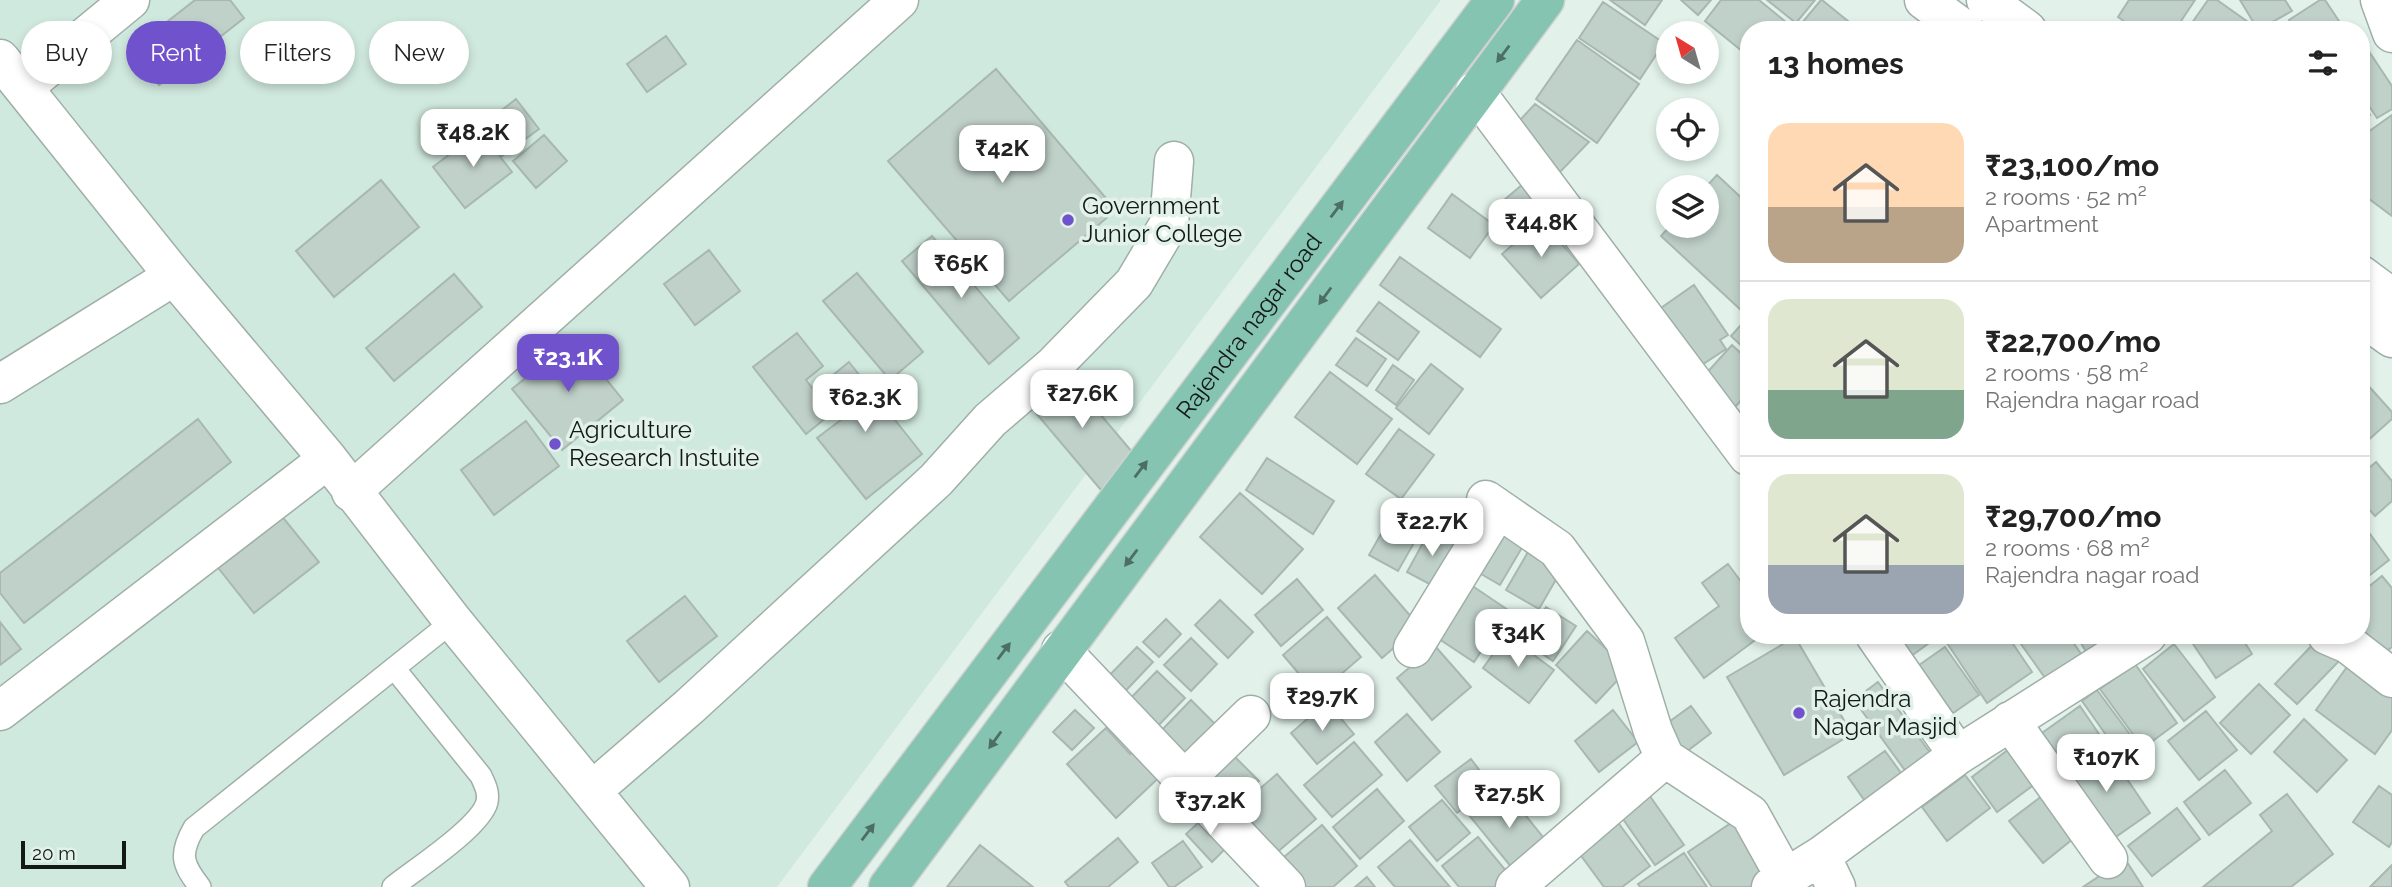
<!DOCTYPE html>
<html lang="en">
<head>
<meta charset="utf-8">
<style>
	:root { --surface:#fff; --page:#f2f2f2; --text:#222; --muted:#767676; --line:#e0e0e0; --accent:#7053cc }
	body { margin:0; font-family:Raleway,sans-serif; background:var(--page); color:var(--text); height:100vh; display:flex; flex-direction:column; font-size:26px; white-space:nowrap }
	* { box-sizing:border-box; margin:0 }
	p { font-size:23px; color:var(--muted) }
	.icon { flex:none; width:38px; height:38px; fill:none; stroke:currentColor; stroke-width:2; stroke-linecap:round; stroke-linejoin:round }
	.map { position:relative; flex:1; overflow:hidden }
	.details { position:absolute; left:1740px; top:21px; width:630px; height:623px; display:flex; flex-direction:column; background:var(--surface); border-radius:28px; box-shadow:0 4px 10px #0003 }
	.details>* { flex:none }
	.banner { position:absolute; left:21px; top:21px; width:665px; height:63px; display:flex; gap:14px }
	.needle { width:46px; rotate:323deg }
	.fabs { position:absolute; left:1656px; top:21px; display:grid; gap:14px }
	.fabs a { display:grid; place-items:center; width:63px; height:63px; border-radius:50%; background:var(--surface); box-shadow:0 4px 10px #0003; font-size:35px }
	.scale { position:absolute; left:21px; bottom:18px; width:105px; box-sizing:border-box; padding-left:7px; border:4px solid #131917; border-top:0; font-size:19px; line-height:24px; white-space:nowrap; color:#131917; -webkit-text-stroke:5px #e2f2eb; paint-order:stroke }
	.price { position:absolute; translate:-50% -60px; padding:0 16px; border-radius:14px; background:#fff; color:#222; font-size:23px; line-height:46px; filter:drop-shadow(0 2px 4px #0008) }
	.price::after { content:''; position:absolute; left:50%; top:42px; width:21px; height:16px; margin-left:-10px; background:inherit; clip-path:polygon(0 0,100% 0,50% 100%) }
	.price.active { background:var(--accent); color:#fff }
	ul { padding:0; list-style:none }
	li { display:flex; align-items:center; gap:21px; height:175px; padding:0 28px }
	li+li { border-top:2px solid var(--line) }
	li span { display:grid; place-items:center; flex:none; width:196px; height:140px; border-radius:21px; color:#555 }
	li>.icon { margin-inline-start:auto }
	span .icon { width:84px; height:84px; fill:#fffc; stroke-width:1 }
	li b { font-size:30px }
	h2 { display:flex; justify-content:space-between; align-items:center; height:84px; padding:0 28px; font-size:30px }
	.tag { padding:0 24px; border-radius:32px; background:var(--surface); box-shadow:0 4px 10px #0003; font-size:24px; line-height:63px }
	.tag.active { background:var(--accent); color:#fff }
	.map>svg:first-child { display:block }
	.built { fill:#d0e9de }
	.building { fill:#c0d1ca; stroke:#a8b8b1; stroke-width:2 }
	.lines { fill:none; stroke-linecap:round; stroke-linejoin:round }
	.service-casing { stroke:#9fafa8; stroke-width:24 }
	.minor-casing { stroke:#9fafa8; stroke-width:41 }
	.primary-casing { stroke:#d0d1d1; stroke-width:41 }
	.service { stroke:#fff; stroke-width:21 }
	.minor { stroke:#fff; stroke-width:38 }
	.primary { stroke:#85c4b0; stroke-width:38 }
	.oneway { fill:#4c6e64 }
	.poi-dot { fill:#7053cc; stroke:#e2f2eb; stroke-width:2.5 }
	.labels { text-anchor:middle; stroke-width:7; stroke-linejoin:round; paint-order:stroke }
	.poi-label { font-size:24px; fill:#131917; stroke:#e2f2eb; text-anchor:start }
	.street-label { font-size:24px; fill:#131917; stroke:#e2f2eb }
</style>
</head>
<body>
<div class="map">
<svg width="2392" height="887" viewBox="0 0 2392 887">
	<rect width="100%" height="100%" fill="#e2f2eb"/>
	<path class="built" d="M0,0H1441L777,887H0Z"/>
	<path class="building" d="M195,0H230L244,18L159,85L131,50Z
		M1610,0H1662L1645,25Z
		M1681,0H1711L1698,15Z
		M1721,0H1759L1792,27L1790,30H1748V56L1705,21Z
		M1767,0H1815L1796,23Z
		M1821,0H1822L1859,30H1796Z
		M2129,0H2195L2175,30H2137L2118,17Z
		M2208,0H2217L2248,22L2242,30H2187Z
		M2240,0H2285L2292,11L2258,30Z
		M2320,0H2325L2345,30H2296L2289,20Z
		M1603,2L1664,43L1640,79L1579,38Z
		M666,36L686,64L647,92L627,64Z
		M1577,40L1639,84L1597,143L1536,99Z
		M2368,50L2392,86V109L2377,118L2361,94V55Z
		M996,69L1116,210L1009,301L888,161Z
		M516,99L539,129L502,156L480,127Z
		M2361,101L2370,115L2361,122Z
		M1535,104L1589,142L1559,173L1520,120Z
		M2392,115V216L2361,193V137Z
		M480,131L512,172L465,208L433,167Z
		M544,135L567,161L536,188L513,161Z
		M1717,175L1748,204V304L1742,311L1661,236L1670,226H1706V187Z
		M381,180L419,227L334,297L296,251Z
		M1523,184L1547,212L1521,233L1497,206Z
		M1452,194L1494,225L1470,258L1428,228Z
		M1541,220L1579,264L1541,298L1502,254Z
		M932,236L1019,338L989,364L902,261Z
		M709,250L740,291L695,325L664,284Z
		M1400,257L1501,329L1480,357L1380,285Z
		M857,273L923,352L890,380L823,301Z
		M454,274L482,307L394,381L366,348Z
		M1694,285L1728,335L1720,340L1726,349L1697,368L1658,310Z
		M1379,302L1419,332L1398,360L1357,331Z
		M1748,317V352L1731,336Z
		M797,333L823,366L806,380L832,413L806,434L753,367Z
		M1356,338L1386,359L1367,386L1336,365Z
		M574,339L623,400L562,450L512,389Z
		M1732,345L1748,360V393L1735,407L1703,377Z
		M849,362L922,454L866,499L817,438L846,416L821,385Z
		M1431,364L1463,389L1429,434L1396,408Z
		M1393,365L1414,380L1396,405L1376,390Z
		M1062,369L1138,459L1101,490L1025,400Z
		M1330,372L1392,419L1357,464L1295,417Z
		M2365,382L2392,412V419L2365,443L2361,438V385Z
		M198,419L231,462L24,623L0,593V573Z
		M526,421L559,466L494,515L461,470Z
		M1399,429L1434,455L1401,499L1366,474Z
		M1267,458L1334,501L1313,534L1246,490Z
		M2376,462L2392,481V501L2375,516L2361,500V475Z
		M1240,493L1303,549L1262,594L1200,537Z
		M272,504L319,562L254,613L208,555Z
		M1398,504L1427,520L1398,571L1369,555Z
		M1495,521L1527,539L1500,585L1469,567Z
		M2365,527L2389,560L2361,582V531Z
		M1430,530L1458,545L1435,587L1407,572Z
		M1532,545L1565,564L1539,609L1506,590Z
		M1728,564L1745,587L1748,585V635H1762L1704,678L1675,638L1719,606L1702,583Z
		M1375,575L1419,626L1382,658L1338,608Z
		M2382,576L2392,588V647L2380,656L2361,632V593Z
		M1297,579L1323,610L1281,646L1255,615Z
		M1468,583L1508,610L1474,662L1433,635Z
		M685,596L717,636L659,682L627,641Z
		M1220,600L1253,632L1228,658L1195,625Z
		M1546,607L1576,626L1553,661L1523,641Z
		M1327,617L1361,657L1317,695L1283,655Z
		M1166,619L1181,634L1159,657L1143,642Z
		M0,622L21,649L0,665Z
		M1587,631L1628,669L1596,703L1556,665Z
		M1507,635L1554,670L1529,703L1483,668Z
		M1884,635H1940L1903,662Z
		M1952,635H2007L2032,672L1987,703L1945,640Z
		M2033,635H2068L2086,661L2050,685L2021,644Z
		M2076,635H2131L2093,663Z
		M2187,635H2240L2252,654L2216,678Z
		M1795,637L1852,734L1784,775L1727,677Z
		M1191,638L1217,664L1191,691L1164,665Z
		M2319,638L2341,659L2297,704L2275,684Z
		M2174,644L2215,697L2184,721L2143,669Z
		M1435,646L1471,687L1432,720L1397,678Z
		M1137,647L1153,662L1116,701L1100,685Z
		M1945,647L1979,695L1946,718L1912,670Z
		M2352,660L2392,690V730L2375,754L2316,710Z
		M2135,664L2177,723L2143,748L2100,689Z
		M1157,671L1185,698L1151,733L1123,706Z
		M1878,682L1934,758L1909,776L1854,700Z
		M2259,684L2290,715L2251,754L2220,723Z
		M2097,690L2137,744L2121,756L2082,701Z
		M1191,700L1224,733L1189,769L1156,736Z
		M1327,702L1354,734L1317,764L1291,733Z
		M1691,706L1711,733L1682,755L1662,727Z
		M2080,706L2101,737L2063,763L2042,733Z
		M1075,710L1094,728L1072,750L1053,732Z
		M1613,710L1638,742L1599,772L1575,741Z
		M2206,711L2237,750L2199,780L2168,741Z
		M1407,714L1440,752L1407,781L1375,742Z
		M2304,719L2347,760L2317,792L2274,752Z
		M1106,728L1130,754L1142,742L1167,770L1116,818L1067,764Z
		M1354,742L1382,775L1332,817L1304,785Z
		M2104,745L2150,813L2107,843L2061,775Z
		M1225,747L1259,781L1230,810L1196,775Z
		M2009,749L2035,784L1997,812L1972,777Z
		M1885,751L1904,777L1867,804L1848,777Z
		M1471,759L1492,787L1457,813L1435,786Z
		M2225,770L2251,803L2209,835L2184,802Z
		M1277,774L1316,819L1275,854L1236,809Z
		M1965,775L1990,808L1947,841L1922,807Z
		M1502,786L1551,847L1517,874L1468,814Z
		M2379,786L2392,795V842L2389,847L2353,822Z
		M1377,789L1404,821L1360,859L1333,827Z
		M1645,789L1684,845L1655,865L1616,809Z
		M2046,793L2079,834L2043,863L2009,821Z
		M2287,794L2333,854L2291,887H2203L2272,831L2260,815Z
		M1442,800L1470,833L1437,861L1409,827Z
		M2177,808L2200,839L2152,876L2128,846Z
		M1209,813L1234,840L1212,862L1186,834Z
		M1611,813L1650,866L1622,887H1604L1571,842Z
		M1734,821L1770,874L1752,887H1712L1688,852Z
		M1322,825L1357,866L1333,887H1299L1278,862Z
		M1478,837L1512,878L1500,887H1459L1442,866Z
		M1118,838L1138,862L1108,887H1069L1065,882Z
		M1410,840L1450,887H1395L1378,867Z
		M1183,841L1202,867L1174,887H1169L1152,863Z
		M980,845L1033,887H947Z
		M1684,853L1707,887H1640L1638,884Z
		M2125,859L2143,887H2083Z
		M2392,865V887H2370Z
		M1367,877L1375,887H1355Z"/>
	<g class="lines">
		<defs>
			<path id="service" d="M200,887C182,864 179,854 194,828L453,621
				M393,887C414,870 481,827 487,802C489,792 485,785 481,776L394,668"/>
			<path id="minor" d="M1924,0L1965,30
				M1986,0L2027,30
				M2380,0L2392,33
				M0,59L174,276L328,459L453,621L670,887
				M24,87L130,0
				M1475,91L1748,456
				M2361,275L2392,298
				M2361,316L2392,338
				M0,384L174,276
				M351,492L899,0
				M1486,500L1557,549L1625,641L1653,731L1665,758L1750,814L1785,877
				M1875,635L1958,755
				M2327,635L2348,644L2392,678
				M1413,648L1498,509
				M1061,650L1286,887
				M0,711L328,459
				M2010,721L2108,859
				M1184,780L1251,715
				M593,790L689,707L936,480L990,420L1053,366L1134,283L1169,224L1174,161
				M1821,856L1836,887
				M1515,887L1665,758
				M1771,887L1821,856L1958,755L2147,635"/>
			<g id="primary">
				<path id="s1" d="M827,887L1495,0"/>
				<path d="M888,887L1545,0"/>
			</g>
		</defs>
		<use href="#service" class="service-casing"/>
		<use href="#minor" class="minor-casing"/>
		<use href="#primary" class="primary-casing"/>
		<use href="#service" class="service"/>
		<use href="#minor" class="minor"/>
		<use href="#primary" class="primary"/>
	</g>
	<defs><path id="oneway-solid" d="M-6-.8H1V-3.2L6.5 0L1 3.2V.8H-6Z" transform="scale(1.75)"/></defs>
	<g class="oneway">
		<use href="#oneway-solid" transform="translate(1503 54) rotate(127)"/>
		<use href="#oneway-solid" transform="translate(1337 209) rotate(-53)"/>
		<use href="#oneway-solid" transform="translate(1325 296) rotate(126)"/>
		<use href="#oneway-solid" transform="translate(1141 469) rotate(-53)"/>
		<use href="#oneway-solid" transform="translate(1131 558) rotate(127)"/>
		<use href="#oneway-solid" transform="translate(1004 651) rotate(-53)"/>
		<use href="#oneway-solid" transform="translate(995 740) rotate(126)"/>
		<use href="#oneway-solid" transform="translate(868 832) rotate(-53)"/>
	</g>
	<g class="poi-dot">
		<circle cx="1068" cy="220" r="7"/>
		<circle cx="555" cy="444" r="7"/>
		<circle cx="1799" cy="713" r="7"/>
	</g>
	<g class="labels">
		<g class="poi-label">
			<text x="1082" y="214">Government<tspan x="1082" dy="28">Junior College</tspan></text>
			<text x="569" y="438">Agriculture<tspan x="569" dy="28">Research Instuite</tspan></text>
			<text x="1813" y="707">Rajendra<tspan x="1813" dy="28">Nagar Masjid</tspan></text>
		</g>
		<g class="street-label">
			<text dy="8" stroke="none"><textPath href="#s1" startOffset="702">Rajendra nagar road</textPath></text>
		</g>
	</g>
</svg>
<div class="fabs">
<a><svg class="needle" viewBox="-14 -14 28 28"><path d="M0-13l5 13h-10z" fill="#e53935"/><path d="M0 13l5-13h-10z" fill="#767676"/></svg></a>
<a><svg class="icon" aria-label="locate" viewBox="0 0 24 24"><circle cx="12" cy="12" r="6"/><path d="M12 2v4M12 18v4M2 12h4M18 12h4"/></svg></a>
<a><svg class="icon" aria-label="layers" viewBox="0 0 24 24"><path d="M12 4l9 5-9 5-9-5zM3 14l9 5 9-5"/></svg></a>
</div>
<div class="scale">20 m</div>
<b class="price" style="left:473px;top:169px">₹48.2K</b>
<b class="price" style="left:1002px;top:185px">₹42K</b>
<b class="price" style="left:1541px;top:259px">₹44.8K</b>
<b class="price" style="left:961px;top:300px">₹65K</b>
<b class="price active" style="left:568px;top:394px">₹23.1K</b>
<b class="price" style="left:1082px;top:430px">₹27.6K</b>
<b class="price" style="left:865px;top:434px">₹62.3K</b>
<b class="price" style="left:1432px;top:558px">₹22.7K</b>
<b class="price" style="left:1518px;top:669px">₹34K</b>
<b class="price" style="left:1322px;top:733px">₹29.7K</b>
<b class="price" style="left:2106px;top:794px">₹107K</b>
<b class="price" style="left:1509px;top:830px">₹27.5K</b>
<b class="price" style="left:1210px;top:837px">₹37.2K</b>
<div class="banner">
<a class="tag">Buy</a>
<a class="tag active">Rent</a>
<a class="tag">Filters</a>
<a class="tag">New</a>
</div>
<section class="details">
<h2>13 homes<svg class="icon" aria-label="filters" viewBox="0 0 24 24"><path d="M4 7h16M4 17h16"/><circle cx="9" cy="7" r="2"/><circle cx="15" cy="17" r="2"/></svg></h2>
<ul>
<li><span style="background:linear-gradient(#ffd9b3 60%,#b9a48a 0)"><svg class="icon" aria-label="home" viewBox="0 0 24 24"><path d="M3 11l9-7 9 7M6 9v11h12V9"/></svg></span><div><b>₹23,100/mo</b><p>2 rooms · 52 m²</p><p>Apartment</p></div></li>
<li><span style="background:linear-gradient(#dfe7d0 65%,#7fa58c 0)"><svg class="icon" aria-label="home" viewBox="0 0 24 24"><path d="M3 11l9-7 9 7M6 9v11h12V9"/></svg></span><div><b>₹22,700/mo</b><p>2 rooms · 58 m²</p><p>Rajendra nagar road</p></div></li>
<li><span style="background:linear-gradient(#dfe7d0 65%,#9aa5b1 0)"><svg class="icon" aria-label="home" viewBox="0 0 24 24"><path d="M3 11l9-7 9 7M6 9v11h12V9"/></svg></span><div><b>₹29,700/mo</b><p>2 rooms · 68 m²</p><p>Rajendra nagar road</p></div></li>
</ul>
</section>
</div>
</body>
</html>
